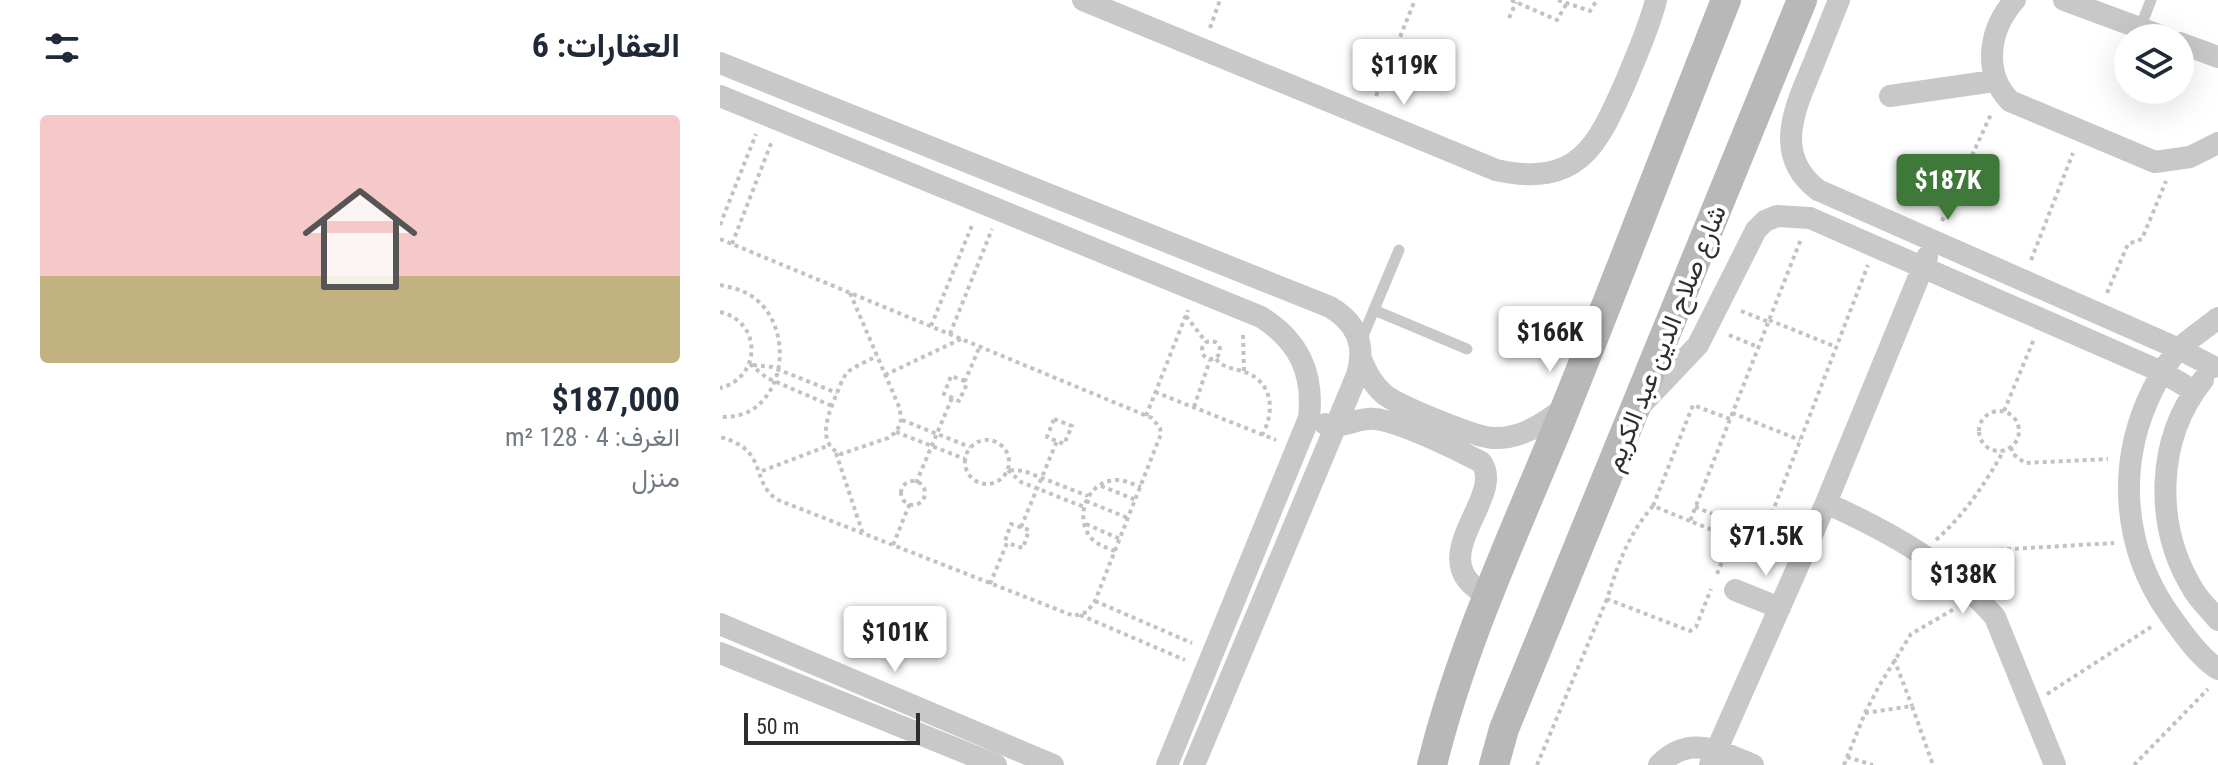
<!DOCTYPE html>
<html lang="ar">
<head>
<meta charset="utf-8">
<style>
	:root { --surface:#fff; --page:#f2f2f3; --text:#1f2937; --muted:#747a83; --line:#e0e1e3; --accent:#3e7939 }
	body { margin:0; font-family:"Roboto Condensed",Vazirmatn,sans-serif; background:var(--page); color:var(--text); direction:rtl; height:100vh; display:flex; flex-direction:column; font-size:30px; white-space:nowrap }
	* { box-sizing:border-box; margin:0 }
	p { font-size:26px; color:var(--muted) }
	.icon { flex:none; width:44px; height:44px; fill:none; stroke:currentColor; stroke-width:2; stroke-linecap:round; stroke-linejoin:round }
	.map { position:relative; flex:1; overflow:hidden; direction:ltr }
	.side { display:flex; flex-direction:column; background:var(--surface); width:720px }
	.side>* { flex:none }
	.tools { position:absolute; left:1394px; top:24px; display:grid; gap:16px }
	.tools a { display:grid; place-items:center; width:80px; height:80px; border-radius:50%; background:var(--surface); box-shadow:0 8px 32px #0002; font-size:40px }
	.scale { position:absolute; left:24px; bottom:20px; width:176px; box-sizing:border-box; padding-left:8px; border:4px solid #2e2e2e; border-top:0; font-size:22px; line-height:28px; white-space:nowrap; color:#2e2e2e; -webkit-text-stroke:6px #fff; paint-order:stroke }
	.price { position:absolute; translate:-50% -68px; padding:0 18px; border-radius:8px; background:#fff; color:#222; font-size:26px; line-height:52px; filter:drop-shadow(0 2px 4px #0008) }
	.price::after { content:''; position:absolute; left:50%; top:48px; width:24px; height:18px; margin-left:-12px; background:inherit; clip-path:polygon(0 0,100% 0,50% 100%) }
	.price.active { background:var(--accent); color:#fff }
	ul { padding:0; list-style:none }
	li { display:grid; align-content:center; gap:16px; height:424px; padding:0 40px }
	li+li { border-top:2px solid var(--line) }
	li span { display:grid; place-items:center; height:248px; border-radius:8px; color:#555 }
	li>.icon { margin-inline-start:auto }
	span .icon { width:144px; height:144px; fill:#fffc; stroke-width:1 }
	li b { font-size:34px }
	h2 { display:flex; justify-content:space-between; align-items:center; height:96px; padding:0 40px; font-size:34px }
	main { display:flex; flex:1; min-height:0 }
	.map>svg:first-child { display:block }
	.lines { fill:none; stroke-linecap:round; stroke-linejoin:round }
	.path { stroke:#c2c2c2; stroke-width:4; stroke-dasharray:4 4; stroke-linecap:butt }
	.service { stroke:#c8c8c8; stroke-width:11 }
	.minor { stroke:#c8c8c8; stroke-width:22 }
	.secondary { stroke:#b8b8b8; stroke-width:30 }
	.labels { text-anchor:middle; stroke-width:8; stroke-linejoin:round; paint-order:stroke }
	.street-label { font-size:26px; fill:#2e2e2e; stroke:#fff }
</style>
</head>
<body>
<main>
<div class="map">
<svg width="1498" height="765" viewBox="0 0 1498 765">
	<rect width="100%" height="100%" fill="#fff"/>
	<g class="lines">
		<path class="path" d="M791,0L837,20L847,3
			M838,0L870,11L877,0
			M789,18L796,2
			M490,28L500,0
			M656,96L695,0
			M1222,221L1272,112
			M0,225L36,134
			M0,239L432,418L440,428L441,434L375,601L367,612L354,616L58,500C29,482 50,450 0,437
			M12,244L52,141
			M1311,260L1353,153
			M0,285C14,288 28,291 39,302C69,330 67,389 30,411C21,416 10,417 0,417
			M130,293L180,409L181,423L176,432L168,438L121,454C95,443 109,412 117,393C120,386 123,376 129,371C137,365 148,361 157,356
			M1387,293L1408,244L1422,239L1446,181
			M1021,311L1049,322
			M0,312C43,322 41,378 0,388
			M466,316L486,342
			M1049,320L1116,347
			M211,326L253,223
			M230,334L272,229
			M523,335L524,372
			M1009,335L1038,347
			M482 350a9 9 0 1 1 18 0a9 9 0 1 1-18 0Z
			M496,359C505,370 517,368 530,374C554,387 554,414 542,435
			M30,364L47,378L112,406
			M33,365L52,367L117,393
			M165,375L241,339
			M245,381L231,376L224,394L239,401L247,384L245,381L260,346
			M435,392L556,440
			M474,407L490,360
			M1259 431a20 20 0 1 1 40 0a20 20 0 1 1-40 0Z
			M1284,411L1314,339
			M1012,413L1080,440
			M426,416L468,310
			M334,419L352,426L344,444L327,437Z
			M182,420L250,447
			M176,432L245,459
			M245 462a22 22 0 1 1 44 0a22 22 0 1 1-44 0Z
			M1291,447L1293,454L1305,463L1388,459
			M116,453L143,534
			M288,470L301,482L364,507
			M290,470L304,471L368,496
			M42,471L110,445
			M181 493a12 12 0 1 1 24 0a12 12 0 1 1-24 0Z
			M196,483L232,398
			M381,486L416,500
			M366,501L408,518
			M933,506C909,533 898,564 887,599L970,631L976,627L991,589
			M975,507L1044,534L1148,265
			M970,521L933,506L973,405L1010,419
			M366,524L400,539
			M301,527L337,441
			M1216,540C1245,514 1265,484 1284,450
			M173,545L190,503
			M395,551C387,548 378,545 372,539C353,518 367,481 396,480C405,480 413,484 421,487
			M1239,552L1394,543
			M1058,557L970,521L1081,239
			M997,574L1012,538
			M270,584L287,543L285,541L291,524L309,530L303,548L287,543
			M375,601L472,643
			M360,615L465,660
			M1174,659L1192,706
			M1327,694L1431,627
			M1145,713L1159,686L1191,634L1234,609
			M1127,757L1153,765
			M817,765L887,599
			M1124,765L1145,713L1192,706L1213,765
			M1414,765L1488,689"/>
		<path class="service" d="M1420,28L1431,0
			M654,310L747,349
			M640,343L679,250"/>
		<path class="minor" d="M363,0L776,170C858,188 877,147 906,81C917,54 929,28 936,0
			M1119,0C1110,22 1102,43 1093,65C1075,108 1052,155 1098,190L1459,349L1494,367
			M1295,0C1269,29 1262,72 1290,101L1435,162L1470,157L1498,143
			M1344,0L1447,38
			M1460,43L1498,57
			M0,63L610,307C637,323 646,345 637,375L474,765
			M0,96L541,317C579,341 594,373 589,418L447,765
			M1170,96L1274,81
			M1498,318C1486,328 1471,337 1460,348C1448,360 1440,375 1433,389C1396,463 1402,547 1449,614C1463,633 1479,657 1498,669
			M641,359C647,373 653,385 665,395C680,406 756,438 774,438C801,439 826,423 846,406
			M1483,380C1435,440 1434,527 1474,591C1480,601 1490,610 1498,620
			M922,404L978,345L1036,230L1045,221L1057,216L1090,218L1442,372L1474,391
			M605,424C621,430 637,417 655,419C679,421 738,450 761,462C788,497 696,561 769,596
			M1106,503C1168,531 1230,565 1275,617L1335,765
			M1015,590L1060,608
			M0,624L333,765
			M0,653L276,765
			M939,765C969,734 999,751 1033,765
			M990,765L1106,503L1207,257"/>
		<path class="secondary" d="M712,765C741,647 793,536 839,424C896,283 950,141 1006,0
			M774,765L784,729L1082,0"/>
	</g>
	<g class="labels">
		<g class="street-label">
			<text transform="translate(945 338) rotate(-68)" y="9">شارع صلاح الدين عبد الكريم</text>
		</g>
	</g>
</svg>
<div class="tools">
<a><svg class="icon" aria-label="layers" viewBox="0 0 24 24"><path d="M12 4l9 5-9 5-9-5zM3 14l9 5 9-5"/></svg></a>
</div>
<div class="scale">50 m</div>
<b class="price" style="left:684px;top:107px">$119K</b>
<b class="price active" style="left:1228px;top:222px">$187K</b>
<b class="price" style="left:830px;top:374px">$166K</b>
<b class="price" style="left:1046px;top:578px">$71.5K</b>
<b class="price" style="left:1243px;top:616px">$138K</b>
<b class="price" style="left:175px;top:674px">$101K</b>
</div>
<section class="side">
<h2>العقارات: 6<svg class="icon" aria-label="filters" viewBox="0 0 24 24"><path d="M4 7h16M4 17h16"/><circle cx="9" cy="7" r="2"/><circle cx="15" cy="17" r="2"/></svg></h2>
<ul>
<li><span style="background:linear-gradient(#f6c9c9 65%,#c2b280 0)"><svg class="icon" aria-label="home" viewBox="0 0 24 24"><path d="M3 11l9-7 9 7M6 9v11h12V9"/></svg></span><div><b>$187,000</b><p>الغرف: 4 · 128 m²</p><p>منزل</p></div></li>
</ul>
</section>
</main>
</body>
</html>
